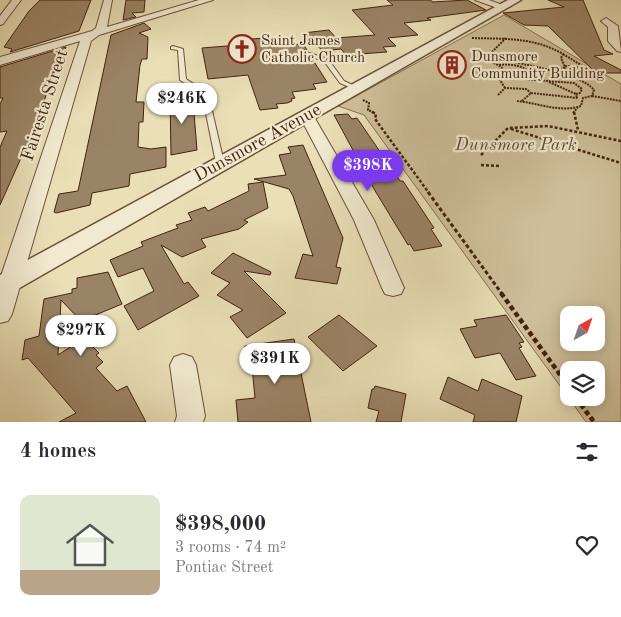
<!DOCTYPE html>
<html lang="en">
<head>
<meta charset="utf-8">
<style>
	:root { --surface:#fff; --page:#f7f7f7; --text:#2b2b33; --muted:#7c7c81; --line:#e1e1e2; --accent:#7c3aed }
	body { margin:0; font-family:"Old Standard TT",serif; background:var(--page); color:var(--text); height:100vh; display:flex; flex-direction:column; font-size:19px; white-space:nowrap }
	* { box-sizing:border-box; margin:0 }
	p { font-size:16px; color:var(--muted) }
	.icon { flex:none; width:28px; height:28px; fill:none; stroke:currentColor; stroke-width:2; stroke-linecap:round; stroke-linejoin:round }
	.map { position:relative; height:422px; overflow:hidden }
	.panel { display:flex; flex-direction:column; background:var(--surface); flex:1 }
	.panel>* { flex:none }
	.needle { width:32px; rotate:40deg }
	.controls { position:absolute; left:560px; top:306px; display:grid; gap:10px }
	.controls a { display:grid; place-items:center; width:45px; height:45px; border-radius:10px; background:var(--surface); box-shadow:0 2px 12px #0003; font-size:25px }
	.price { position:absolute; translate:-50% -42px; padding:0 11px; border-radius:18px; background:#fff; color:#222; font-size:16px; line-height:32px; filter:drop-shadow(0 1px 2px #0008) }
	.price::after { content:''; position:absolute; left:50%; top:30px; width:15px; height:11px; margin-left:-8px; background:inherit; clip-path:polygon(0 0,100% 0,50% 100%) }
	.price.on { background:var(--accent); color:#fff }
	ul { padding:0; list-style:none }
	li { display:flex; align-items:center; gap:15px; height:125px; padding:0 20px }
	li+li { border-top:1px solid var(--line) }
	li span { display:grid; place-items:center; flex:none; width:140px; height:100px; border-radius:10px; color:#555 }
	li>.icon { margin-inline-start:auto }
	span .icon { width:60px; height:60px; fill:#fffc; stroke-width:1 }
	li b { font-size:21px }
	h2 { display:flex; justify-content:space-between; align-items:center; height:60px; padding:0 20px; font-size:21px }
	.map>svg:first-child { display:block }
	.green { fill:#cebf9a; stroke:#887054; fill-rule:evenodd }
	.building { fill:#9a8466; stroke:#43220f }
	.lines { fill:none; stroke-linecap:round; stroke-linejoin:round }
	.service-casing { stroke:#6d5139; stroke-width:2 }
	.minor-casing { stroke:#6d5139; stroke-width:2 }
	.tertiary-casing { stroke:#6d5139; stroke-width:3 }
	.path-far3 { stroke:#43220f; stroke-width:2; stroke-dasharray:2 1; stroke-linecap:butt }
	.path-far2 { stroke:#43220f; stroke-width:2.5; stroke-dasharray:3 2; stroke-linecap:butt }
	.path-far1 { stroke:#43220f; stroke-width:3; stroke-dasharray:4 2.5; stroke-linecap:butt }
	.path { stroke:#43220f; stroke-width:4.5; stroke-dasharray:5 3; stroke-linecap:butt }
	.service { fill:#f1ead0; fill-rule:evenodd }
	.minor { fill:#f1ead0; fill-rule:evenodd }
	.tertiary { fill:#f1ead0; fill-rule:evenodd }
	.labels { text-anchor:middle; stroke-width:4.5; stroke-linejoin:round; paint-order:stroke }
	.far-poi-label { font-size:15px; fill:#43220f; stroke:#f1ead0; text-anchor:start }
	.street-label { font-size:18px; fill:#43220f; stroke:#f1ead0 }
	.park-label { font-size:18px; font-style:italic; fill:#664932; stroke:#f1ead0 }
</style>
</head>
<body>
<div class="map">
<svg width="621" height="422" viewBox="0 0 621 422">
	<rect width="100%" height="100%" fill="#eadfb7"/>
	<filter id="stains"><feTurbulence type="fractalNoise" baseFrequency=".004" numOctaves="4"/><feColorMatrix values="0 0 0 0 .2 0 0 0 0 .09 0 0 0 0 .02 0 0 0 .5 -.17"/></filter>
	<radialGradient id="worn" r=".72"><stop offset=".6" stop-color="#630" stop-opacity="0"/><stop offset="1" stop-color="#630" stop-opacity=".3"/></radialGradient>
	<path class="green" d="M504,15L621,84V422H586L364,115L338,106ZM569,315H596V342H569ZM569,370H596V398H569Z"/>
	<path class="building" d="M40,0H91L79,31L10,52L12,49L4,47L29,11Z
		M126,0H145L144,12L132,13L136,17L123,20Z
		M387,0H430L433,2L467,0L486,10L427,18L431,20L404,23L418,35L388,38L396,46L383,47L387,52L346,55L341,49L323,51L303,33L329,30L336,38L375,35L352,10L393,5Z
		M548,0H583L604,50L613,54L594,56L621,70V73H596L548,26L524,25L503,13L564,7Z
		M144,23L151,29L139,33L148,37L147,59H142L140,65L136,102H144L143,122H139L138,147L151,149L166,147V167L130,174L129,186L92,193L90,205L56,213L54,212L59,194L78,191L111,35Z
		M266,38L270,46L303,44L307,50H300L299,55L313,60L327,82L313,84L316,89L292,92L295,98L291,99L292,101L287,103L276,104L278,108L260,110L248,75L208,79L202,48L239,45L237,40Z
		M66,47L51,80L38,120L0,205V147L7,131L0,132V104L3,98H0V67Z
		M441,55L459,56L461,74L444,72Z
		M185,94L186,102L193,101L197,150L171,155L170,96Z
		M348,114L352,119L357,118L400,181H403L434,228L431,229L442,246L414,251L410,244L408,245L374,189L334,115Z
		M303,145L343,238L336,267L341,268L337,284L295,278L303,254L313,256L293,196L289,189L254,179L286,175L279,155L291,153L288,147Z
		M263,182L268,208L244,220L248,222L239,229L201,239L206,247L182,257L161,245L184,284L188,282L199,296L138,330L124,306L154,291L143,268L118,277L110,260L143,246L141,242L178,228L176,225L192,220L188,213L205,207L208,211L249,191L248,184Z
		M233,253L271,272L270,275L244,271L286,313L247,338L230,317L243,310L217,295L230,283L211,273Z
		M108,272L122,304L81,321L61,300L58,355L84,338L99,353L96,355L103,362L96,368L117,391L127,386L146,422H59L76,413L28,358L22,360L25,340L39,336L44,299L72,293V289L77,288V278Z
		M339,315L377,346L343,371L308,337Z
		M506,315L524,342L519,343L522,347L519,348L536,376L516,380L500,353L475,358L460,329L477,326L474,320Z
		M294,339L311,422H238L236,400L255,398L252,367L247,368L245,346Z
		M448,377L478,391L482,379L522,396L516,422H473L475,415L440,399Z
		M375,386L406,394L401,422H376L379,411L368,408L372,389H374Z"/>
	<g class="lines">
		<defs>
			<path id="service" d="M173,46L183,49L186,79L208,93L224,163L223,165H217L216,163L202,94L180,80L178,50L171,49V47Z
				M303,51L328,59L344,81L359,88L356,90L340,83L324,61L301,54V52Z"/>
			<path id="minor" d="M12,0H21L3,24L0,25V16Z
				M104,0H112L107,27L199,0H213L99,35L91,41L12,314L8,321L0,323V279L80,41L0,65V57L92,31L96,28Z
				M475,0H489L508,7L503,10Z
				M606,18L618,26L621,52L617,51L608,41V27L601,21Z
				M306,111L313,115L374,220L404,288L401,294L393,296L385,294L382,288L354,220L299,115Z
				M183,354L192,357L196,365L205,416L203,422H175L177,416L170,365L174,357Z"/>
			<path id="tertiary" d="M508,0H521L9,294L0,297V275Z"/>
		</defs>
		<use href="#service" class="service-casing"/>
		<use href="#minor" class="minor-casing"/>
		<use href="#tertiary" class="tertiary-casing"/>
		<path class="path-far3" d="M472,38C504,39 534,37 563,54L561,58L565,67L558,71
			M506,38L485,59L500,66L512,78
			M563,54L594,73L583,76L564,68
			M501,59C523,65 581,73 594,90L592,96L583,98L581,106C560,113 538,103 517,101
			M499,65C514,63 529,67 538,80
			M565,66L586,68
			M471,70L498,77L505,88
			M498,77L574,83L582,89L580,93L576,94L577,98
			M549,82L576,94
			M498,95L505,88L526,89L531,93
			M592,96L621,101
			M363,100L369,103L368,110L375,113
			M522,101L531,93L578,98
			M573,113L578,107"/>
		<path class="path-far2" d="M372,112L376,114L375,119L429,193
			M574,112L578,130
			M511,129L621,163
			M481,155L508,128L548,126L621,141
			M481,165L499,166"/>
		<path class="path-far1" d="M428,192L502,294"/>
		<path class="path" d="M501,293L569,387
			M576,398L594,422"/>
		<use href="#service" class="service"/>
		<use href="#minor" class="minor"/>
		<use href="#tertiary" class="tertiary"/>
	</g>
	<defs>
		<symbol id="church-ring" viewBox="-11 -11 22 22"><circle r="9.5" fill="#f1ead0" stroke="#8f2418" stroke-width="1.5"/><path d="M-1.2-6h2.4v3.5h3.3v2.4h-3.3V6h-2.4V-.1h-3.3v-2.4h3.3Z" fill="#8f2418"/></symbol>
		<symbol id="building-ring" viewBox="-11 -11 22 22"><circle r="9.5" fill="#f1ead0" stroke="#8f2418" stroke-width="1.5"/><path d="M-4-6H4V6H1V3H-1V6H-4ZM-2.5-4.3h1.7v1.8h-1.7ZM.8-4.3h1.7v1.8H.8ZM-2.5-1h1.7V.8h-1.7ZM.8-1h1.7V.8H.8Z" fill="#8f2418"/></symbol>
	</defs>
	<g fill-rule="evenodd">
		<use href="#church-ring" x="226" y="33" width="32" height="32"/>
		<use href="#building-ring" x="436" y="49" width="32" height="32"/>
	</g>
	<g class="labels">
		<g class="far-poi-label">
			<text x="261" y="45">Saint James<tspan x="261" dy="17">Catholic Church</tspan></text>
			<text x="471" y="61">Dunsmore<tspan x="471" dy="17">Community Building</tspan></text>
		</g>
		<g class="street-label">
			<text transform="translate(44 105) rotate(-72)" y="6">Fairesta Street</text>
			<text transform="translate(257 142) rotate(-29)" y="6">Dunsmore Avenue</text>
		</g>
		<g class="park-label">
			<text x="516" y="150">Dunsmore Park</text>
		</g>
	</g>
	<rect width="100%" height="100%" filter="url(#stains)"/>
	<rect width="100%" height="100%" fill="url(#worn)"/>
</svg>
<div class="controls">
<a><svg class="needle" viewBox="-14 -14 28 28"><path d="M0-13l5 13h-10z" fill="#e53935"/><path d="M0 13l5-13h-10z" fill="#7c7c81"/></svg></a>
<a><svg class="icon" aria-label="layers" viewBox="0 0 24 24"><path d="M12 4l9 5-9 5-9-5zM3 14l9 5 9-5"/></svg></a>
</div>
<b class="price" style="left:182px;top:125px">$246K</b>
<b class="price on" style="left:368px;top:192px">$398K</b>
<b class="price" style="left:81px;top:357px">$297K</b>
<b class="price" style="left:275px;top:385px">$391K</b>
</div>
<section class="panel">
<h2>4 homes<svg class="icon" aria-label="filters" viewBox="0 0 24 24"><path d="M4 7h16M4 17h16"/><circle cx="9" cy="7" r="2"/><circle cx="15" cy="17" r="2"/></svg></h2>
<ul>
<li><span style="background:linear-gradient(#dfe7d0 75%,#b9a48a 0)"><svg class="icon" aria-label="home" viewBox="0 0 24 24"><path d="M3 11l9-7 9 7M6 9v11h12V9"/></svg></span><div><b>$398,000</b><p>3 rooms · 74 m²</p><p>Pontiac Street</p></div><svg class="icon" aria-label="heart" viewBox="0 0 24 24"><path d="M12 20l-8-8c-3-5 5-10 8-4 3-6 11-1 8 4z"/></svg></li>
</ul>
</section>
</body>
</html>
